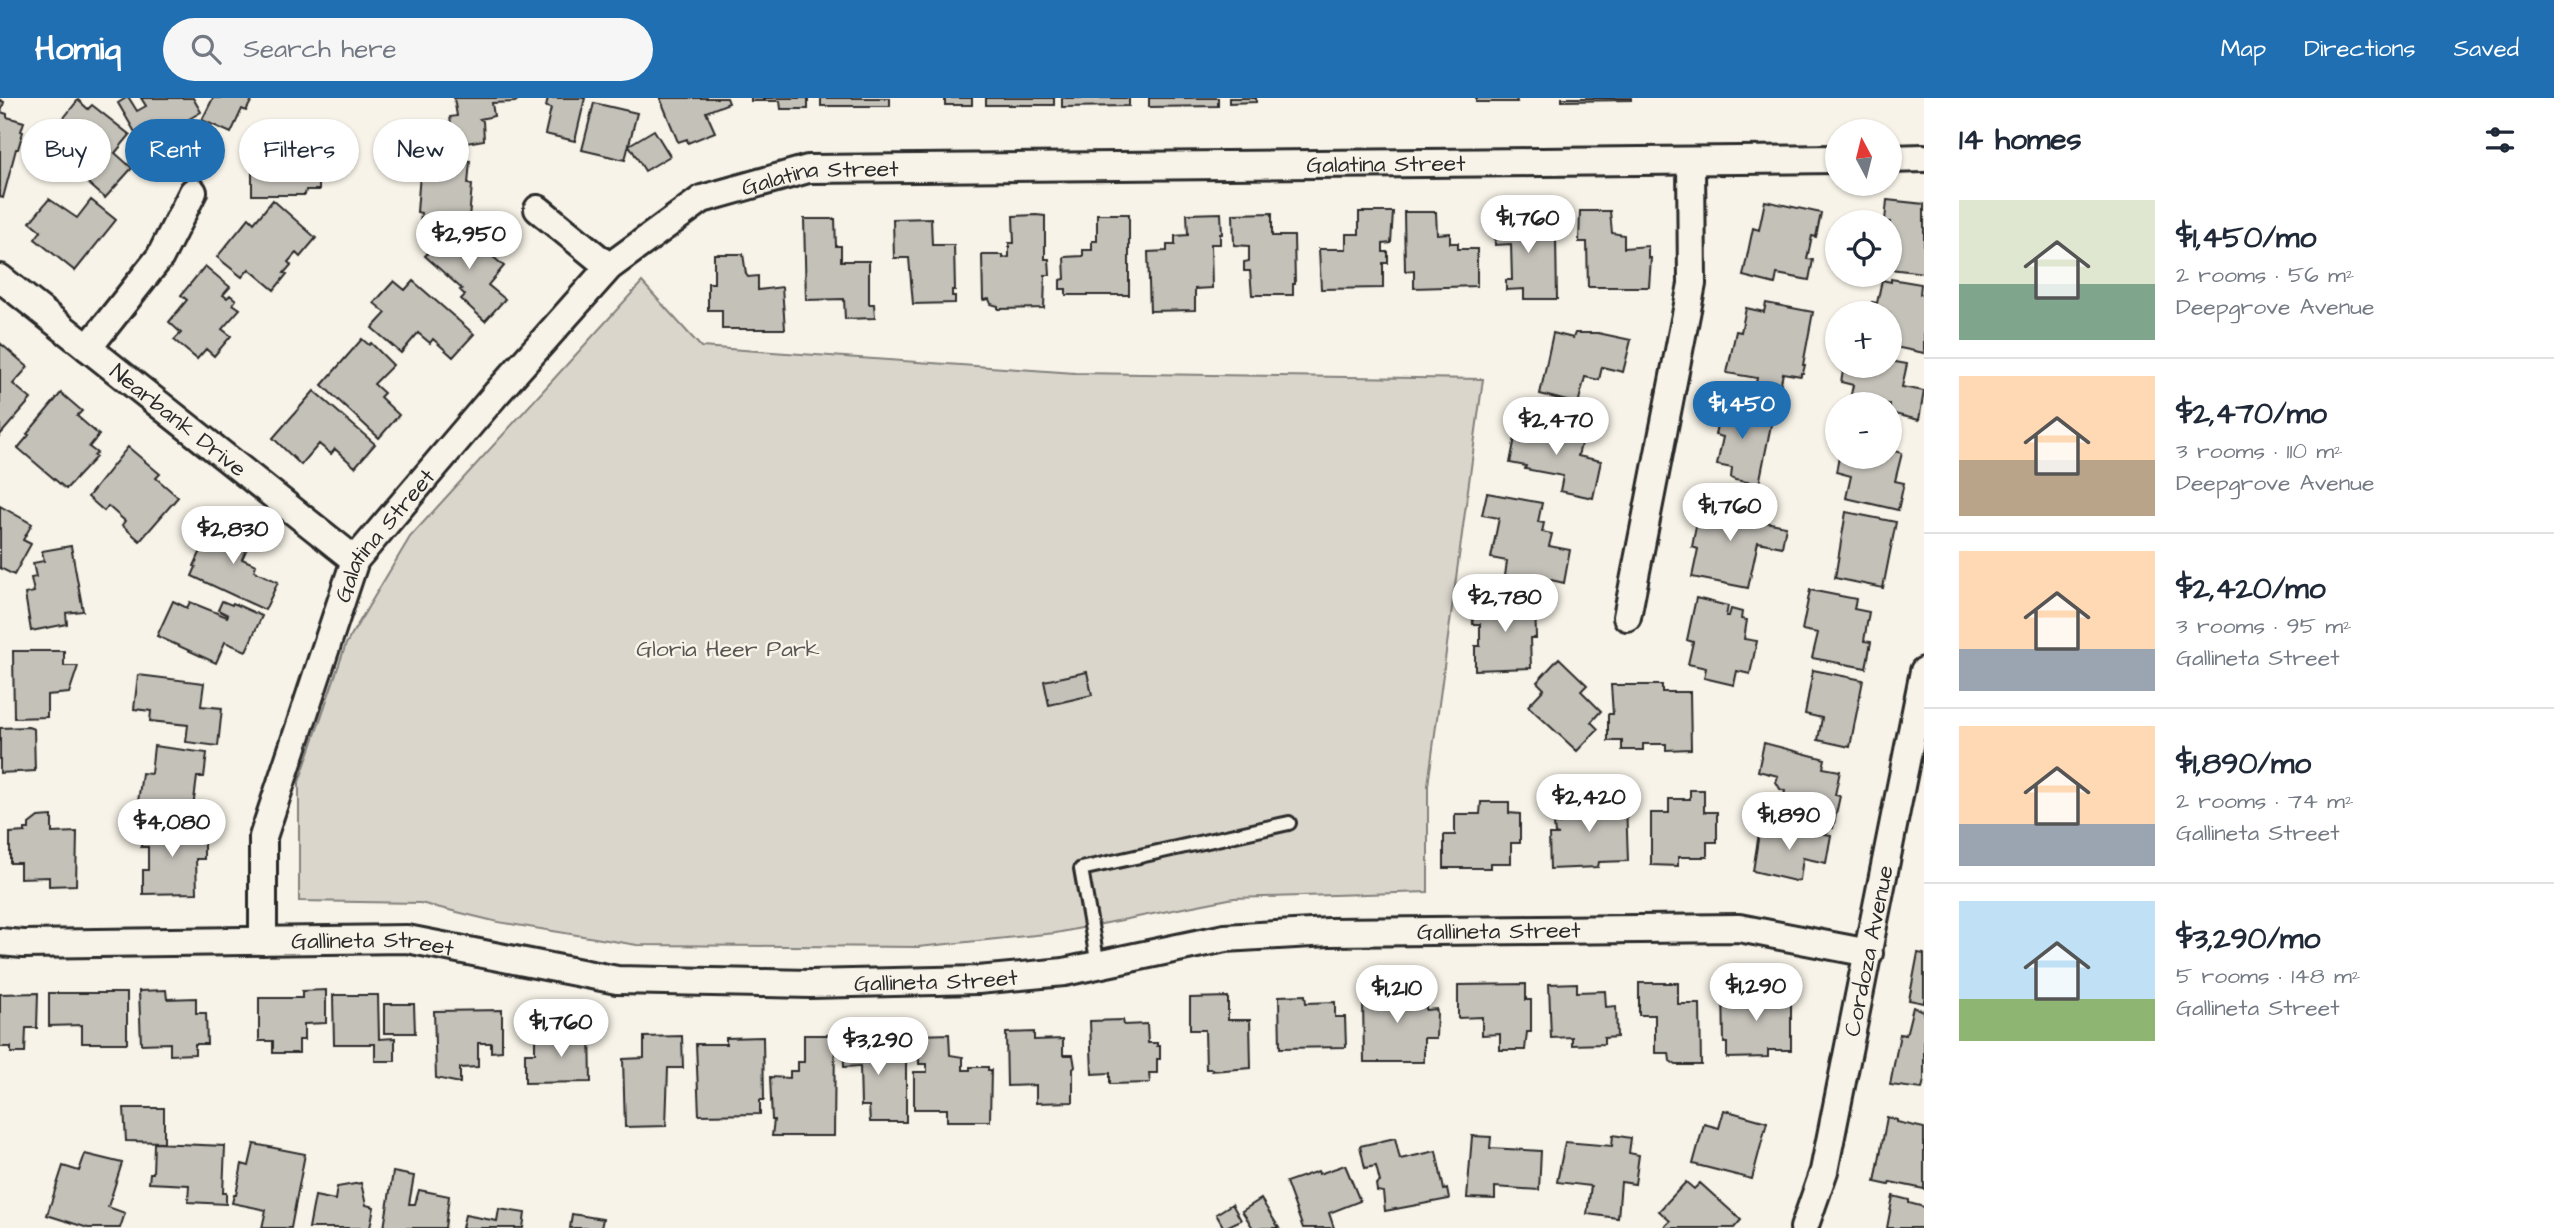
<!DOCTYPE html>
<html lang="en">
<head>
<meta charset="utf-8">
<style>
	:root { --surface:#fff; --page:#f6f6f7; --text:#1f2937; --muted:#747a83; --line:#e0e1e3; --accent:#1f6fb2 }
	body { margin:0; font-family:"Architects Daughter",sans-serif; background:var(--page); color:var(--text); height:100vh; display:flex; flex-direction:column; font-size:26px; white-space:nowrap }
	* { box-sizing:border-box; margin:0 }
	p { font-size:23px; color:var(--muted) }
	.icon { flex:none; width:38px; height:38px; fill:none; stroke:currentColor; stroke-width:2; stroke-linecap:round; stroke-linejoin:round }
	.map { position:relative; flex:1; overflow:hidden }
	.side { display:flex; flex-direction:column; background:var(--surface); width:630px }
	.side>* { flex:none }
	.banner { position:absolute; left:21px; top:21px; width:665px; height:63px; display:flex; gap:14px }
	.needle { width:46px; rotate:353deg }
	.fabs { position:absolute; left:1825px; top:21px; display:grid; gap:14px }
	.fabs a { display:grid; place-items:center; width:77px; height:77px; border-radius:50%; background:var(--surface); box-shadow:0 2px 5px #0004; font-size:35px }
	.price { position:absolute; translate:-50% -60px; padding:0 16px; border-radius:24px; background:#fff; color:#222; font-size:23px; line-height:46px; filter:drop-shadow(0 2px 4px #0008) }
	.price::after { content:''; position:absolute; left:50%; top:42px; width:21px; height:16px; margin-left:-10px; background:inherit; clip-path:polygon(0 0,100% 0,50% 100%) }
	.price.on { background:var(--accent); color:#fff }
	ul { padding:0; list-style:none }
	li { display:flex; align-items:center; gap:21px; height:175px; padding:0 35px }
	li+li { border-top:2px solid var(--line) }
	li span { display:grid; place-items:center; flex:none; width:196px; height:140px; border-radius:0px; color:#555 }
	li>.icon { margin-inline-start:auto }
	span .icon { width:84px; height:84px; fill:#fffc; stroke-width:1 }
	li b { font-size:30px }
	h2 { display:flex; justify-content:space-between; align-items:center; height:84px; padding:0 35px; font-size:30px }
	.pill { padding:0 24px; border-radius:32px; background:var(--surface); box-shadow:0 2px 5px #0004; font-size:24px; line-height:63px }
	.pill.on { background:var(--accent); color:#fff }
	header { display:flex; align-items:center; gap:42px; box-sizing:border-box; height:98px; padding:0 35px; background:var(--accent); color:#fff }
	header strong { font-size:33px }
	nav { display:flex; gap:38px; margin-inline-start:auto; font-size:24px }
	.search { width:490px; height:63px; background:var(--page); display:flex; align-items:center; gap:18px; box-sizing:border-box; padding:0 24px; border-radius:38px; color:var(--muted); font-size:26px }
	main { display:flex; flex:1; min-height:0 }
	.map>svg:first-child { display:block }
	.green { fill:#dad6cc; stroke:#82807c; stroke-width:2 }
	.building { fill:#c4c1b9; stroke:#2b2b2b; stroke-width:2 }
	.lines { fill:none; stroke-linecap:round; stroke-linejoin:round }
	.lane-casing { stroke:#2b2b2b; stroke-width:18 }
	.street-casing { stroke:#2b2b2b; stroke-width:32 }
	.lane { stroke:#f7f3e8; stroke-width:12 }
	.street { stroke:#f7f3e8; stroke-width:26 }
	.labels { text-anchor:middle; stroke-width:5; stroke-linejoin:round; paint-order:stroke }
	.street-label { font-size:23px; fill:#2b2b2b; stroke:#f7f3e8 }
	.park-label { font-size:23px; fill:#575653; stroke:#f7f3e8 }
</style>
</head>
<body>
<header>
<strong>Homiq</strong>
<div class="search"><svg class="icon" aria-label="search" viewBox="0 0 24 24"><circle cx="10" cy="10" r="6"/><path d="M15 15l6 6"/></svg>Search here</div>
<nav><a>Map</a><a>Directions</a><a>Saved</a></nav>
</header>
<main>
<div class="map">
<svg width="1924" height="1130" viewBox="0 0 1924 1130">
	<rect width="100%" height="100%" fill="#f7f3e8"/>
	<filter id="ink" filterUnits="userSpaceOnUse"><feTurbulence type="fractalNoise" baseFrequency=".0143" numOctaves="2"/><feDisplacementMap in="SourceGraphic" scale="14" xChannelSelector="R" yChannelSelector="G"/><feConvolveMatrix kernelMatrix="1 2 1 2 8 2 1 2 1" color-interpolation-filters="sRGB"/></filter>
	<g filter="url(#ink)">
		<path class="green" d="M642,184L701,249L1075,275L1483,281L1428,687V794L1234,800L1056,835L918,849L637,847L498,824L420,805L299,803V684L346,546L410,439Z"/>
		<path class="building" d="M126,0H129L137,13L146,8L141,0H193L201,14L143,48L118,5Z
			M213,0H253L246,13L242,11L231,35L202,22Z
			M454,0H518L519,1L515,4L492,5L494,18L480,21L483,23L484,42L454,47L450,19L457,18Z
			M548,0H585L575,43L545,36L551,10L546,9Z
			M660,0H727L729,5L706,14L715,34L688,45L687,41L678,44Z
			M751,0H808V11H781L780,3H751Z
			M821,0H890V8H821Z
			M945,0H972V7H945Z
			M986,0H1054V7H986Z
			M1062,0H1129V8L1062,9Z
			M1149,0H1218V8L1149,9Z
			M1229,0H1256V4L1229,5Z
			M1476,0H1516L1517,4H1476Z
			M1562,0H1631V2L1562,3Z
			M0,2L4,4L1,14L7,16V19L24,24L21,33L23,34L18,51H16L3,100L0,99Z
			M78,2L88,11L92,7L130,37L115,55L132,70L105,100L81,79L83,77L74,70L79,64L88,72L91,67L62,42L73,29L63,21Z
			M594,5L637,15L625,62L582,52Z
			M274,31H305V44H319V92H306L305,97H252V70H260V40H274Z
			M654,32L670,58L645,73L629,47Z
			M422,50L451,52L450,62L470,63L468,86L472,87L469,120L434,116V123L420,125L421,115L417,114Z
			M405,53L420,55L418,71L404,70Z
			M49,101L77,120L91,102L116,122L75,173L35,141L41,133L30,124Z
			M273,102L316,140L300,159L296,155L288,164L291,167L284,175L287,176L274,192L249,171L242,179L217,159L249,120L254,125Z
			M1887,102L1924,106V175L1890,171V124H1870V121L1885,123Z
			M1765,103L1821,115L1816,139L1812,138L1807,161L1813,162L1809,182L1777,176L1775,186L1743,178L1753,130L1759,132Z
			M1533,112V140L1556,139L1557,201H1524V191L1506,192V182H1512L1511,146L1495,147L1494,113Z
			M1580,113H1610L1612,135L1624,137V150L1648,148V160H1651L1649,189H1588L1587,144H1579Z
			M1359,114H1393L1391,145L1383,146V154H1388V165H1383V190L1321,191L1319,151H1346V136H1359Z
			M1404,114H1436L1437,136L1450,135V145H1458V151H1477V188L1414,190V172L1405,173Z
			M1221,115L1222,136H1220V146H1211L1212,190L1195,191V212L1150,213L1148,154L1167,153V147H1175V138L1188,137L1187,116Z
			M1272,115V138H1294L1295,186H1293V197H1252L1250,173H1244V164L1249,163V148L1234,147L1233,116Z
			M1097,116H1129V197H1066V191H1060V182L1065,181L1064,159L1083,158V152H1092V143H1097Z
			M1036,117L1045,118V161H1049L1050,177H1045L1044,210L998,211V208L991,206L989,201L983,202L982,157H1003V160L1009,159V145H1014L1013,118Z
			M931,120L932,147H954L955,192H952V198H955V205L913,206L909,160H894L893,121Z
			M804,121H835L836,148H841V163H869V206H874L875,220L845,221L844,201L806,202Z
			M445,136L467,137L504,168L488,187L505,201L485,223L461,201L465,197L460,192L462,191L425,158Z
			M714,156H743L746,176L748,179L758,178V192L782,189L785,231H722V212H708V185H714Z
			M205,168L230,189L223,197L227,200L230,197L236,202L233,206L240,211L222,231L231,238L214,258L206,251L197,261L174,242L181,235L169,224L187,202L181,197Z
			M1891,181L1921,186L1920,196L1924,197V255L1890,248V215H1870L1872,204L1877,205L1882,182L1891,184Z
			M394,183L405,192L413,183L474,236L453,259L433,241L430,245L418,235L401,255L372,230L386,215L374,205Z
			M1766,205L1813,214L1803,267H1805L1803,275H1801V278L1783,275L1778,299L1754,294L1757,280L1727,275L1736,233L1741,234L1746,210L1764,214Z
			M1553,235L1573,240L1575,235H1598L1631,242L1623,274L1602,269L1599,282L1585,279L1578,306L1540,296Z
			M362,241L369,247L371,245L393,267L374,286L384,295L380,299L399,317L379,340L322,287Z
			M0,245L28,269L13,286L31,301L0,337Z
			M1890,263L1907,266L1902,289L1924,293L1919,322L1890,315V306H1875L1850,301L1853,287L1841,284L1844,268H1890Z
			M314,293L375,346L355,369L335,351L331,356L319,346L301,367L273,340Z
			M61,295L82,313L77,318L99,337L89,349L97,355L94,358L96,359L66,391L18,350L29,337L27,336Z
			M1722,301L1755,307L1752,318L1772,322L1759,386L1735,382L1731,380L1732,370L1717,367L1723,339L1715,337Z
			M1518,324L1584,334L1578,358L1601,363L1593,400L1560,393L1563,378L1525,371L1526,368L1510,365Z
			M128,349L160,376L156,380L178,399L140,443L122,427L125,423L108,408L104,413L88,399Z
			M1890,352L1902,355L1895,383L1904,385L1898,412L1846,400L1851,378L1836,374L1839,359H1890Z
			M1487,395L1542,405L1538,424L1544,425L1542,434L1552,436L1549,448L1570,452L1564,485L1534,478L1533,484L1505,478L1507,463L1491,460L1499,420L1482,417Z
			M1701,402L1762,416L1760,423L1786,428L1782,449L1758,444L1748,490L1692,479L1698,451L1692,449Z
			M0,408L32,426L23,442L31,446L14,477L0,470Z
			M1846,414L1896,424L1883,490L1835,480Z
			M218,421L253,437L242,461L256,467L254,473L278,484L265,512L192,478L196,469L194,468L208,437H211Z
			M71,448L83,513L66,515L67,526L31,533L25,496L34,494L31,480L36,479L33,465L44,463L42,453Z
			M1810,492L1856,501L1854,511L1869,514L1864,543L1871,544L1866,570L1812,560L1818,535L1802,532Z
			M1696,500L1728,508L1726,518H1729L1731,511L1742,514L1741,521L1747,522L1744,541L1757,543L1750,576L1737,573L1734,587L1704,580L1706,570L1688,566L1693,544L1687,542Z
			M1535,502L1536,540H1530L1531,570L1475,572V548H1480V526H1473L1472,504Z
			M173,503L187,510L190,504L227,519L228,517L218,512L222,503L232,507L233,505L262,518L246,553L225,544L216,565L157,538Z
			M13,553H64V568H78L69,595L47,597V619L14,620Z
			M1559,560L1587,587L1581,593L1601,613L1591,624L1598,631L1577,653L1528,608L1544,591L1537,584Z
			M1813,572L1863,582L1850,649L1818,642L1822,620L1805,616Z
			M1087,574L1092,597L1049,607L1044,583Z
			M138,577L204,585L201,608L222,610L218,648L186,644L188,627L150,623L151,613L134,611Z
			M1611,587H1662V594H1690L1691,651L1666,652V646H1643V652H1622V643H1608V616H1613Z
			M28,629L34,631L35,673L0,675V630Z
			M1764,645L1825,661L1823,670L1840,673L1835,697L1840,698L1833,730L1779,719L1785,693L1780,691L1776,684L1778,678L1758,673Z
			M154,648L207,655L204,679H197L193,710L178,709L176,719L146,715L147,712L137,711L142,675L151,676Z
			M1690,692H1704V714H1717V744H1707V759H1678V768L1651,767V715H1669V701H1690Z
			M1605,700V706L1626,705L1628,763L1599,764L1598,769L1550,771L1549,737H1559L1555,736L1554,726H1559L1558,705L1577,704V701Z
			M1481,704H1509V715L1520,716V745H1511V765H1491V770H1444V737H1455V716H1480Z
			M52,718V735L77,734L76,787L49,788V779L20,780V765H10V735L25,734V731H29V726L38,719Z
			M204,728V761H196L197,795L143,796V772H148V749H141V729Z
			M1760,729L1801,736V732L1831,737L1826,765L1803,760L1800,782L1795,783L1753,773Z
			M1918,855L1924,856V905L1909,902Z
			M1577,885V894L1605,893L1606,909L1616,908L1617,939L1604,940V946L1572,947V939L1551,940L1549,886Z
			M1639,885H1678V906H1700L1701,967H1676L1670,963L1669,955H1655V917H1639Z
			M1526,886V902H1531V934H1527L1525,952H1500V936L1482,937V919L1458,920V887Z
			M1402,887V892H1426V912L1436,911L1437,914L1436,940H1424V964H1364L1363,901H1369V888Z
			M1723,890H1761V897H1791V952H1768V959L1727,960V945H1724Z
			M166,892L167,901L196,900V915H206L207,946H195V956L170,957V945L141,946L139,893Z
			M326,892V925L304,926V942H299V955H273V943H259V900H302V893Z
			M38,895L37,930H26L25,955H11V949H0V896Z
			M49,895H127V945H82V927L49,928Z
			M333,897H378L379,941L395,940V963H375V946H334Z
			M1305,897L1306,905L1335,904V919H1345L1346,949L1280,950L1279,898Z
			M1228,899V922H1250L1251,970L1212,973V971H1206L1205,932H1190V900Z
			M384,906H414L415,935H384Z
			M1913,909L1924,913V982L1922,991L1890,987L1900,936L1906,937Z
			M502,912V953L491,954V945H478V969L460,970V985L436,980L434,913Z
			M1123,922L1124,927L1147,926L1148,945H1157V948H1160V961H1157V975H1149L1150,985L1110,986V975L1092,976L1090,923Z
			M564,931H590L591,984L525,985V955H535V940L564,939Z
			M1034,934V942L1063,941V957H1073L1075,969L1073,971V1004L1036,1005V987L1007,988L1006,935Z
			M949,936L950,957L963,959V972H970V969H988V972H991L990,1023H947V1011H914V974H927V966H919V937Z
			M804,937H835L834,1038H772L774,1022H772L770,979L790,980V973H798V964H804Z
			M843,937H883L884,959H906V1024H870L869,1008H861L860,968L844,969Z
			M682,938L683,970H668L666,1028L625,1029L623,961L644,960V939Z
			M763,939L764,1002H760V1016L699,1017L696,946H726V940Z
			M124,1010H164V1044L126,1043Z
			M1724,1012L1767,1024L1752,1081L1693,1066L1704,1026L1719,1030Z
			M1887,1019L1897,1022V1024L1924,1030V1091L1890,1084L1889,1087L1875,1084Z
			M1613,1037L1631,1040L1629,1055L1639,1057L1635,1086L1621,1084L1618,1120L1587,1116L1591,1088L1557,1084L1565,1044L1612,1048Z
			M1472,1038L1491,1039L1490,1050L1541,1053L1539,1092L1495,1089V1101L1467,1100Z
			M1395,1040L1400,1061L1436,1053L1444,1092L1447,1091L1449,1101L1385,1113L1383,1094L1377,1093L1376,1086L1380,1084L1376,1068L1365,1070L1360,1048Z
			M154,1045L225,1048L223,1095H226V1106L188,1104L189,1087L149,1085L150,1075H153Z
			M254,1046L305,1056L291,1130H262L266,1112L232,1105L234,1097H236L242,1066L249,1068Z
			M85,1056L122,1065L108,1109L125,1115L120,1130H88L47,1117L63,1068L79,1073Z
			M1345,1067L1360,1103L1329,1115L1334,1130H1303L1286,1084L1318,1073L1319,1076Z
			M393,1074L414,1078L409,1106H415L419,1092L449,1098L445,1130H384Z
			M1686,1084L1694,1091L1700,1085L1741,1122L1734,1130H1663L1670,1123L1659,1113Z
			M361,1085L366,1107L374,1109L370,1130H309L315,1098L335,1102L337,1089Z
			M1893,1098L1909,1102V1105L1924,1109V1130H1887Z
			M1261,1101L1279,1130H1253L1242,1113Z
			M1232,1106L1241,1122L1224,1130L1216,1116Z
			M499,1111L525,1115L523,1130H462L465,1117L497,1123Z
			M572,1116L603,1121L601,1130H570Z"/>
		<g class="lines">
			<defs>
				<path id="lane" d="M1098,867L1081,771L1289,725"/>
				<g id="street">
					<path d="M1890,61L1924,60"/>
					<path d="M538,111L609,169"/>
					<path id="s1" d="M0,180L355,462"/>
					<path d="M88,250L160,159L193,94"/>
					<path d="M1627,519L1692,186L1691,63"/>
					<path id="s2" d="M263,843V739L355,462L496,296L609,169L702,101L808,71L1838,61"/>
					<path id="s3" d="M0,844L23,846L407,841L617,882L810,886L978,882L1064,874L1225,840L1329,834L1739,830L1869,855"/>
					<path id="s4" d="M1804,1130L1824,1073L1924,573"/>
				</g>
			</defs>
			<use href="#lane" class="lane-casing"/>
			<use href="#street" class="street-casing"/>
			<use href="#lane" class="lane"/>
			<use href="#street" class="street"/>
		</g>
	</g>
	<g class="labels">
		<g class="street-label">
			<text dy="8" stroke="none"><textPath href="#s2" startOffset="1587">Galatina Street</textPath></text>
			<text dy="8" stroke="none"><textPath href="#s2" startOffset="1020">Galatina Street</textPath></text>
			<text dy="8" stroke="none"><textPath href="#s1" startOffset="228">Nearbank Drive</textPath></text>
			<text dy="8" stroke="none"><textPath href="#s2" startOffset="432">Galatina Street</textPath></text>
			<text dy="8" stroke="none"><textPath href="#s3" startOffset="1507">Gallineta Street</textPath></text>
			<text dy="8" stroke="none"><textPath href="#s3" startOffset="373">Gallineta Street</textPath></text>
			<text dy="8" stroke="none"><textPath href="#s4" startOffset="285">Cordoza Avenue</textPath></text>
			<text dy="8" stroke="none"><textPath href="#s3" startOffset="940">Gallineta Street</textPath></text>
		</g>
		<g class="park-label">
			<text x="728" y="558">Gloria Heer Park</text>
		</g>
	</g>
</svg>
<div class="fabs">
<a><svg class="needle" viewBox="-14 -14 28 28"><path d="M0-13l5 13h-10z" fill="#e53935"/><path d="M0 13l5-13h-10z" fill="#747a83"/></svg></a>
<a><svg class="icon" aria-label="locate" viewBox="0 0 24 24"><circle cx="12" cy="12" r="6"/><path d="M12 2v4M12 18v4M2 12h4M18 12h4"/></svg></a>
<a>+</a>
<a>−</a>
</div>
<b class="price" style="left:1528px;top:157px">$1,760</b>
<b class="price" style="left:469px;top:173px">$2,950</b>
<b class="price on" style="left:1742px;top:343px">$1,450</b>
<b class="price" style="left:1556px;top:359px">$2,470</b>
<b class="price" style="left:1730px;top:445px">$1,760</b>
<b class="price" style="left:233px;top:468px">$2,830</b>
<b class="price" style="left:1505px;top:536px">$2,780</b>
<b class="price" style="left:1589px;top:736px">$2,420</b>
<b class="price" style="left:1789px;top:754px">$1,890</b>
<b class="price" style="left:172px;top:761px">$4,080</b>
<b class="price" style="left:1756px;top:925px">$1,290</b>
<b class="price" style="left:1397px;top:927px">$1,210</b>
<b class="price" style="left:561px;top:961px">$1,760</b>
<b class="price" style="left:878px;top:979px">$3,290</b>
<div class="banner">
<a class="pill">Buy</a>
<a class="pill on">Rent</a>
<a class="pill">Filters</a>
<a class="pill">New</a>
</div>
</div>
<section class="side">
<h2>14 homes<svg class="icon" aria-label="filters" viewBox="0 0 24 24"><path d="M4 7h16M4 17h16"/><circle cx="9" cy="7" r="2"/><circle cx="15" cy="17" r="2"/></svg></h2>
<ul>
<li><span style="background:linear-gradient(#dfe7d0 60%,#7fa58c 0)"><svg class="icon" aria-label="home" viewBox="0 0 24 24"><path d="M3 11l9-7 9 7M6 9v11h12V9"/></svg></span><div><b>$1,450/mo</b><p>2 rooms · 56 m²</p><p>Deepgrove Avenue</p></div></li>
<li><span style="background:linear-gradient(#ffd9b3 60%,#b9a48a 0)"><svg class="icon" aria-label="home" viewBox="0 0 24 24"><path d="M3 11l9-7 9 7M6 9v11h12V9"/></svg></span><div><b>$2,470/mo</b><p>3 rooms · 110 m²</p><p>Deepgrove Avenue</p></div></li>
<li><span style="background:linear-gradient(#ffd9b3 70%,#9aa5b1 0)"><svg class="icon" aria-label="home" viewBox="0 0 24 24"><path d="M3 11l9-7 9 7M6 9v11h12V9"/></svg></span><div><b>$2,420/mo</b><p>3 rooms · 95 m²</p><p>Gallineta Street</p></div></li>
<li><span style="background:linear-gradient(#ffd9b3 70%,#9aa5b1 0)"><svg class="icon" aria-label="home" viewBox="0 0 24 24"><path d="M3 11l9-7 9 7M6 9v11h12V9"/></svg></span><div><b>$1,890/mo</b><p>2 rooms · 74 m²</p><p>Gallineta Street</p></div></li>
<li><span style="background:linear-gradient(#bfe0f5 70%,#8fb573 0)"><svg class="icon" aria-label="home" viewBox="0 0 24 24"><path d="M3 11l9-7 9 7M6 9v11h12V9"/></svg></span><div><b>$3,290/mo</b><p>5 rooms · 148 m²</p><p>Gallineta Street</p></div></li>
</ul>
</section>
</main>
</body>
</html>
